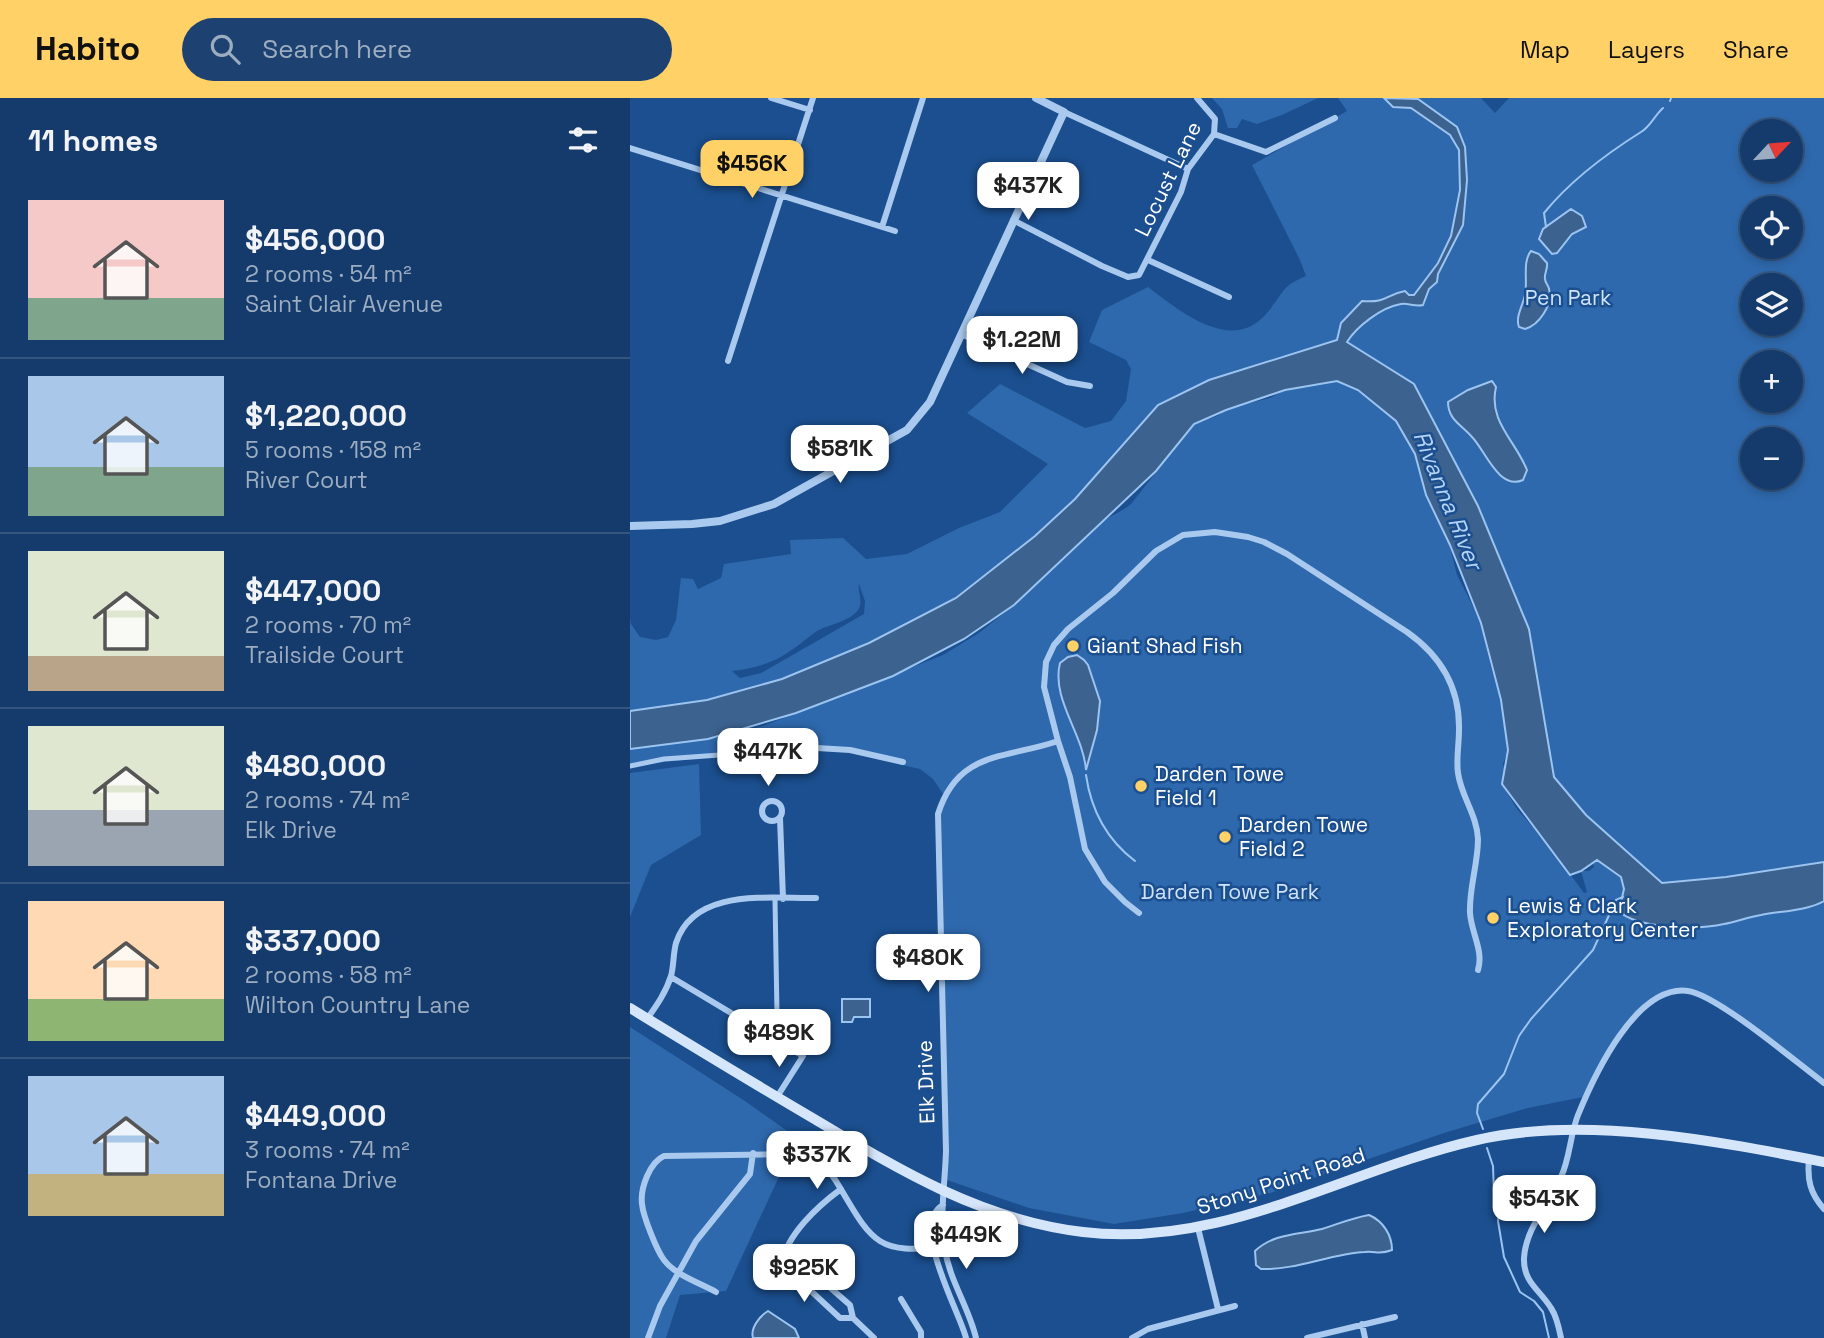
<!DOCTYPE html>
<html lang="en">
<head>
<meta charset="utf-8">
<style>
	:root { --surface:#143b6b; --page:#1d4271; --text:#f1f3f6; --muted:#9dadc1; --line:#33557e; --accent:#ffd166 }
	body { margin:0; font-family:"Space Grotesk",sans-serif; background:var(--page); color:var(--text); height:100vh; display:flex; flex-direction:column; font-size:26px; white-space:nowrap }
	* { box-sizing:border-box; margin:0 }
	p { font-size:23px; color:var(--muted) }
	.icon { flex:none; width:38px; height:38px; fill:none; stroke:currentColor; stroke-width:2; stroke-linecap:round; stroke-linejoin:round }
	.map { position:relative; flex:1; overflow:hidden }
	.panel { display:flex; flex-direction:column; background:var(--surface); width:630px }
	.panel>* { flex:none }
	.needle { width:46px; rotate:64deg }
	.buttons { position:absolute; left:1110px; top:21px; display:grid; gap:14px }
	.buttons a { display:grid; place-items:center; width:63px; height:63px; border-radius:50%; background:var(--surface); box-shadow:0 4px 10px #0003,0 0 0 2px var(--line); font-size:35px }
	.price { position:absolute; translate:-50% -60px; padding:0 16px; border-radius:14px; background:#fff; color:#222; font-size:23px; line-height:46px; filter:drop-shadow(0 2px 4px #0008) }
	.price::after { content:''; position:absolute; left:50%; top:42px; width:21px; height:16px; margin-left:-10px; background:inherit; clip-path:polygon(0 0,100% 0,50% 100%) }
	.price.active { background:var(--accent); color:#111 }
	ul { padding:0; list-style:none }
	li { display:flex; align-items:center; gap:21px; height:175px; padding:0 28px }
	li+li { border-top:2px solid var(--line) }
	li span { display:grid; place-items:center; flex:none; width:196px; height:140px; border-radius:0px; color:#555 }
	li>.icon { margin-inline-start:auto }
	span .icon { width:84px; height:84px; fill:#fffc; stroke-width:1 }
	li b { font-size:30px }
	h2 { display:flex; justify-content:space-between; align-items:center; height:84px; padding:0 28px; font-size:30px }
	header { display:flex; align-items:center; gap:42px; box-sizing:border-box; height:98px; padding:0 35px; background:var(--accent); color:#111 }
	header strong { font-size:33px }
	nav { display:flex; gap:38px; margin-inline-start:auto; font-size:24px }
	.search { width:490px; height:63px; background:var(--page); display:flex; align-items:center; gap:18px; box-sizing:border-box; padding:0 24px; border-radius:38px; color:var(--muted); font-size:26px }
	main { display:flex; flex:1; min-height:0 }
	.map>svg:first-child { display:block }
	.green { fill:#2e69ad; fill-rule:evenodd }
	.water { fill:#3c6290; stroke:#9cc4f0; stroke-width:2 }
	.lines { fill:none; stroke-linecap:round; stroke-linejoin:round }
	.stream { stroke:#9cc4f0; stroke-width:2 }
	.pedestrian { stroke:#a9c9ee; stroke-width:5 }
	.minor { stroke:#a9c9ee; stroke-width:6 }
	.tertiary { stroke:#a9c9ee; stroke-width:8 }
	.secondary { stroke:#d6e6fa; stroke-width:10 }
	.poi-dot { fill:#ffd166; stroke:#1b4f8f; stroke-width:2.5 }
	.labels { text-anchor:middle; stroke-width:5; stroke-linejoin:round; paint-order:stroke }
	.street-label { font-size:21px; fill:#fff; stroke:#1b4f8f }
	.park-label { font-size:21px; fill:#cfe3fa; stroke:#1b4f8f }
	.poi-label { font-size:21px; fill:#fff; stroke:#1b4f8f; text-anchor:start }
	.water-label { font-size:23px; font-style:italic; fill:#b5d3f5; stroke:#1b4f8f }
</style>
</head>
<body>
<header>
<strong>Habito</strong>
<div class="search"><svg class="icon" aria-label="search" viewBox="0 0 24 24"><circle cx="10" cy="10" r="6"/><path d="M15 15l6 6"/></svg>Search here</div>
<nav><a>Map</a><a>Layers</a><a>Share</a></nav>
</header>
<main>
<section class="panel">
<h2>11 homes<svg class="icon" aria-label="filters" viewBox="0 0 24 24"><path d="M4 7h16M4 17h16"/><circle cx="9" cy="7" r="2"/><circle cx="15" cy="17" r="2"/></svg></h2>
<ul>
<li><span style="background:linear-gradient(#f6c9c9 70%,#7fa58c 0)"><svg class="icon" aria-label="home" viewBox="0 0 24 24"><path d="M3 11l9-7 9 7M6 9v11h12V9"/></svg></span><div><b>$456,000</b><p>2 rooms · 54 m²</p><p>Saint Clair Avenue</p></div></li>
<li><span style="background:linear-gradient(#a9c7e8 65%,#7fa58c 0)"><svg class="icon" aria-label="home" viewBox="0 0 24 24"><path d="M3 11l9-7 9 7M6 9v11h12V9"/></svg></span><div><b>$1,220,000</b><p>5 rooms · 158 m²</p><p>River Court</p></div></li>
<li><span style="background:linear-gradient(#dfe7d0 75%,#b9a48a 0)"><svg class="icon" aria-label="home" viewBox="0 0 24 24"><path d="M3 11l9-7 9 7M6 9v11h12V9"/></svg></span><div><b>$447,000</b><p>2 rooms · 70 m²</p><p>Trailside Court</p></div></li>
<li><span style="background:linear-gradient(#dfe7d0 60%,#9aa5b1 0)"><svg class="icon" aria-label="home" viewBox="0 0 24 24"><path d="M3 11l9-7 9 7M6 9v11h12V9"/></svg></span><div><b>$480,000</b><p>2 rooms · 74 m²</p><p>Elk Drive</p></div></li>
<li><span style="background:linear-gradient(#ffd9b3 70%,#8fb573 0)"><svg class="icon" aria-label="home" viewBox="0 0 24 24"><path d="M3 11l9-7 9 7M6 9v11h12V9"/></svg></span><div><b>$337,000</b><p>2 rooms · 58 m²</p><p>Wilton Country Lane</p></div></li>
<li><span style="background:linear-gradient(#a9c7e8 70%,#c2b280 0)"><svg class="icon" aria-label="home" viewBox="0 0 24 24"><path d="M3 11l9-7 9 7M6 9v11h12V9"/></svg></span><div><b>$449,000</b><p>3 rooms · 74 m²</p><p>Fontana Drive</p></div></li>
</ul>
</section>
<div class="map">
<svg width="1194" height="1240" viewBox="0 0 1194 1240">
	<rect width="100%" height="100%" fill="#1b4f8f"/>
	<path class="green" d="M582,0H688L652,17L627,26L612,21L607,30H598L592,11Z
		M708,0H773L834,47L827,29L785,0H851L865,15L879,0H1194V769L1062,795L992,779L994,791L989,813L1009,825L1037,829L1092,827L1117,819L1183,809L1194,803V987L1096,912L1062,895H1045L1030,901L1006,919L984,950L958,998L898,1010L814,1035L640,1095L553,1115L484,1126L399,1110L314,1081L306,729L315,699L303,681L290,671L249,662L226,654L198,652L106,657L0,667V650L89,639L133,628L313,557L349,535L384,507L469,426C479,418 490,415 501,406L564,326L587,318L599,310L640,300L655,292L704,281L736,296L777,328L817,437L827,477L850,522L861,569L871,602L878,652L873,666L875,674L872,686L887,711L921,750L954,795L957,794L951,773H959L964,769L962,762L921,708L782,296L705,243L671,254L513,324L445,401L405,438L326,500L239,545L152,581L77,602L0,613V520L1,526L10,539L26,542L38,539L46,522L51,480L63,481L68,491L91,480L94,466L161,456L160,442L213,440L236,461L277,456L329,430L370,414L418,366L337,315L370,286L455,330L481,323L496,303L501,271L496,262L459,244L472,212L518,189C550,213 602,257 637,215C653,196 651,188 676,178L669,160L622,67L717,13ZM1122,33H1160V72H1122ZM1122,110H1160V149H1122ZM1122,187H1160V226H1122ZM1122,264H1160V303H1122ZM1122,341H1160V380H1122ZM229,486L235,503L234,516L131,575L110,580L102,573C123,571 145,565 163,551C172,545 180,537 189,532C201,526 220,523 228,512C234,504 227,493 229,486Z
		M69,666L71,737L21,767L0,819V675Z
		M0,929L115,1003L167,1040L96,1193L50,1197L36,1240H0Z"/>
	<path class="water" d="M754,0L788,1L827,29L835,49L837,82L833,127L808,176L807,184L799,191L793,207C785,209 779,205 771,206C752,209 727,228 717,244L784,286L848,408L899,531L924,679L956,717L1032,785L1096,779L1194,764V803C1176,813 1151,813 1131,817C1118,819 1106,824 1094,826C1068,832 1007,831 989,813L994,791L991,779L967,762L951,773L940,777L872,686L878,652L871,602L851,525L820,447L796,397L785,356L766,323L728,292L707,283L655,292L596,312L564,326L526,373L384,507L334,541L263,578L166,615L78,641L0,651V613L77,602L152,581L239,545L326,500L405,438L445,401L528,307L579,282L707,242L711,225L732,203C758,205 754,197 775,193L779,197H784L808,165L821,138L830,92L829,52L820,37L781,10L763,9Z
		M941,111L952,118L956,129L942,136L927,155L922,156L909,141L913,131Z
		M901,153L909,156L917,165C918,170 914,176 915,181C915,185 919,188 919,191C923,207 909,227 895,231L889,229C885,219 893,207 895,197C898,182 892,164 901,153Z
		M862,283L866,289C858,323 885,342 897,372L893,382C869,393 855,352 842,339C832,327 818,322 818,304L838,292Z
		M447,557L454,562L458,567L470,603L467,632L456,672C453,635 421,601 430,565L438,559Z
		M212,901H240V919H224L222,924H212Z
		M739,1117C753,1123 762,1137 762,1152C749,1157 747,1153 735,1154C699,1156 668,1172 631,1171L626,1167L625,1153C644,1135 668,1137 692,1131C708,1126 722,1120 739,1117Z
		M138,1213L165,1231L169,1240H123C120,1230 130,1218 138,1213Z"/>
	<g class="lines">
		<path class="stream" d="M1040,3L1041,0
			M916,129L914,115C940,83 976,56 1011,34C1020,29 1025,17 1033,10
			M456,677C461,712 476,741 505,763
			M853,1031L847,1015L848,1006L874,976L889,938L901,921L963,852L986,802L993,799
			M857,1050L863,1068L864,1096L869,1112L868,1123L874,1159L890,1194L904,1203L913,1214L919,1240"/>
		<path class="pedestrian" d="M0,668L34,661L187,650
			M145,801L147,916
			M147,925V938
			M147,947V955"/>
		<path class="minor" d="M141,0L180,12
			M434,14L558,71
			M584,36L636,54L705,20
			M0,50L265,133
			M383,122L472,168L498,179L509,177L551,94L558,71L584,36L585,21L567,0
			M252,129L293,0
			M518,162L599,199
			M331,236L437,284L460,288
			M98,263L183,0
			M428,643L440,679L455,751L475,784L495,804L509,815
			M187,650L220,652L273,664
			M132 713a10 10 0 1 1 20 0a10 10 0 1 1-20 0Z
			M150,720L153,801
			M41,879L173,958L147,999
			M17,921C27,907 36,894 41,878C44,867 43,856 46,845C64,789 140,801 186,800
			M1179,1061C1177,1082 1180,1095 1194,1111
			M211,1091C188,1108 156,1137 152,1166L210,1220H223
			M313,1107C279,1126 329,1212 336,1240
			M568,1130L588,1211
			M157,1152L220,1207L223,1220L244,1240
			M86,1194C70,1185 45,1177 34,1162C27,1153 13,1118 12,1106C10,1090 20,1064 34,1058L175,1056C192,1062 200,1073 209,1088C241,1142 247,1158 314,1148
			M271,1201L291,1234V1240
			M732,1226L735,1240
			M18,1240L30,1208L66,1143L120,1076L123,1055
			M346,1240C339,1210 320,1183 315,1152C309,1120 315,1086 316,1053L308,716C328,652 376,661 428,643L414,589L416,564L424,547L438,531L483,495L526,453L553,437L585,434L618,439L634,444L657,456L777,534C811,558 830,590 829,632C829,647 826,661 828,675C831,698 847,717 848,741C848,766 839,790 840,815C841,834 854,853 848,872
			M502,1240L518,1231L605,1208
			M677,1240L765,1219
			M931,1240C929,1230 927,1219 921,1210C910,1192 893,1184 894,1160C896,1129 919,1107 931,1079C940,1060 940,1037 948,1017C964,978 1006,886 1058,893C1087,897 1166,964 1194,985"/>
		<path class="tertiary" d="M0,428L62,426L90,423L144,406L277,332L300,304L434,14L406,0"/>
		<path class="secondary" d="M0,910C62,948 123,985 186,1022C271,1073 352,1122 453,1134C593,1151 715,1072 847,1042C954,1017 1087,1043 1194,1064"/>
	</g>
	<g class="poi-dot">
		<circle cx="443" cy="548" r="7"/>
		<circle cx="511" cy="688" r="7"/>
		<circle cx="595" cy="739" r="7"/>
		<circle cx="863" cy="820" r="7"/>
	</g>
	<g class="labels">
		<g class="street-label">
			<text transform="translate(538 81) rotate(-64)" y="7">Locust Lane</text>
			<text transform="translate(296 984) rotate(-92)" y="7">Elk Drive</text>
			<text transform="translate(651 1083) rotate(-18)" y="7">Stony Point Road</text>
		</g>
		<g class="park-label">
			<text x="938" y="207">Pen Park</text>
			<text x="600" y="801">Darden Towe Park</text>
		</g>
		<g class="poi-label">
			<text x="457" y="555">Giant Shad Fish</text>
			<text x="525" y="683">Darden Towe<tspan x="525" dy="24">Field 1</tspan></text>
			<text x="609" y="734">Darden Towe<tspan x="609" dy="24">Field 2</tspan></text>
			<text x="877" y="815">Lewis &amp; Clark<tspan x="877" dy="24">Exploratory Center</tspan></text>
		</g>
		<g class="water-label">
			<text transform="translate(818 402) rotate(68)" y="8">Rivanna River</text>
		</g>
	</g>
</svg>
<div class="buttons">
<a><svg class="needle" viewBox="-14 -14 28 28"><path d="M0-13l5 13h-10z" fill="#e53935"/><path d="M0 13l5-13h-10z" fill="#9dadc1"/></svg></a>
<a><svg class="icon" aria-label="locate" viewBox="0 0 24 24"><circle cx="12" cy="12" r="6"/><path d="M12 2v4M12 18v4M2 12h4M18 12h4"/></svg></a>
<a><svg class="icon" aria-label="layers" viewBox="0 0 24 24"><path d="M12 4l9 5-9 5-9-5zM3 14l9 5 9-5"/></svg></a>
<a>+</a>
<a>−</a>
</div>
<b class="price active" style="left:122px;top:102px">$456K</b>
<b class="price" style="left:398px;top:124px">$437K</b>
<b class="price" style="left:392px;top:278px">$1.22M</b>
<b class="price" style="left:210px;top:387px">$581K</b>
<b class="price" style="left:138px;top:690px">$447K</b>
<b class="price" style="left:298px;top:896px">$480K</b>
<b class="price" style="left:149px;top:971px">$489K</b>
<b class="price" style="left:187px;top:1093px">$337K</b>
<b class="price" style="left:914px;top:1137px">$543K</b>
<b class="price" style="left:336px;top:1173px">$449K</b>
<b class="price" style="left:174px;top:1206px">$925K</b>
</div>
</main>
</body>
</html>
